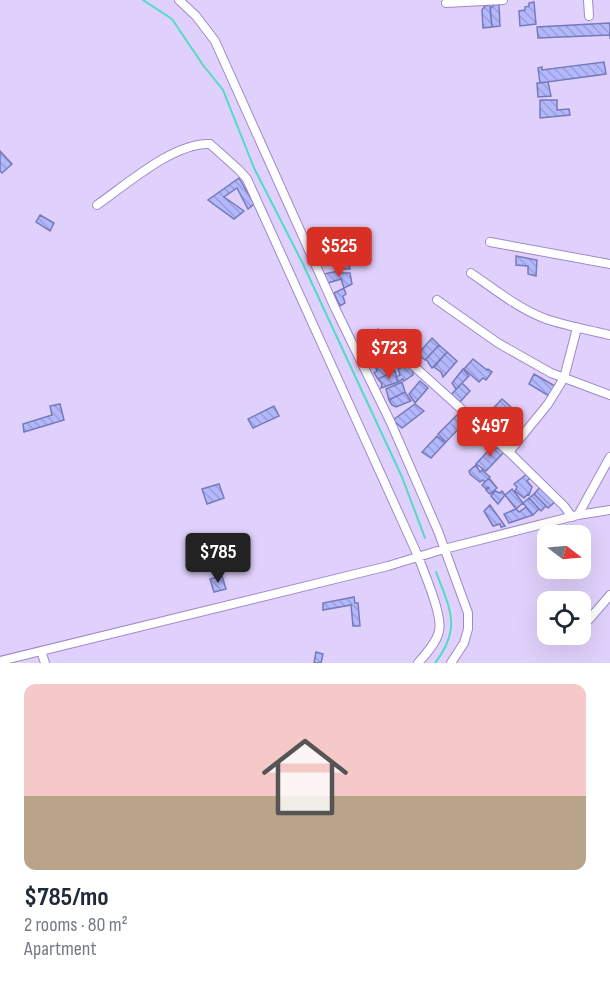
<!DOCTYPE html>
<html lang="en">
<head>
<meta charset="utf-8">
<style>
	:root { --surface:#fff; --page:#f2f2f3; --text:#1f2937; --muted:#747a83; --accent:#d93025 }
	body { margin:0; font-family:"Sofia Sans Condensed",sans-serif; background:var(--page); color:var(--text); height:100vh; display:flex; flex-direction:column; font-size:22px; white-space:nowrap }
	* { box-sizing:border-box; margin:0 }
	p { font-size:20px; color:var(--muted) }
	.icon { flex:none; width:33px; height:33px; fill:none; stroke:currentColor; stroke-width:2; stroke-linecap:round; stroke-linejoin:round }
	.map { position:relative; height:663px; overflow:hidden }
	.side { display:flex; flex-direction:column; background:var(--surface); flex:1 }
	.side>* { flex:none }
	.needle { width:39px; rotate:106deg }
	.tools { position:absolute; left:537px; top:525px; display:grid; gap:12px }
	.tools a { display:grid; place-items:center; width:54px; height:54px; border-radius:12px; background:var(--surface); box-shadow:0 6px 24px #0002; font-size:30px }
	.price { position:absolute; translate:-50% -51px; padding:0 14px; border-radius:6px; background:var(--accent); color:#fff; font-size:20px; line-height:39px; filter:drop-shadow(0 2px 3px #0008) }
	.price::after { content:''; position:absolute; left:50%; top:36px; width:18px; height:14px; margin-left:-9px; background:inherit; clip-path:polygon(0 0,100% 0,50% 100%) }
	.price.active { background:#222; color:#fff }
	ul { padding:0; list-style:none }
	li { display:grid; align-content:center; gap:12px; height:318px; padding:0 24px }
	li span { display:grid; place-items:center; height:186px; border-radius:12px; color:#555 }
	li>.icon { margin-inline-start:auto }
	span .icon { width:108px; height:108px; fill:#fffc; stroke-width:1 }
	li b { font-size:26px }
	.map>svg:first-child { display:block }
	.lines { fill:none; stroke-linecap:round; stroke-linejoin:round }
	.stream { stroke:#53dac5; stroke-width:2 }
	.building { fill:url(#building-back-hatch); stroke:#767abb; stroke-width:1.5 }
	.minor-casing { stroke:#a088ca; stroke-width:10 }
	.minor { stroke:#fff; stroke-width:8 }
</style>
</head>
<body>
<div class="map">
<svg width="610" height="663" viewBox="0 0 610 663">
	<defs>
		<pattern id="building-back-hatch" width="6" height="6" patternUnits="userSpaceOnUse" patternTransform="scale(1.5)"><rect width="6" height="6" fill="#b3b8fc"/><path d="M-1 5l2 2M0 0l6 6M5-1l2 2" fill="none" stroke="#9a9ed9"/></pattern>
	</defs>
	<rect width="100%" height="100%" fill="#e0d1fc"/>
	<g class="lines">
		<path class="stream" d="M143,0L172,19L203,65L223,90L254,168L302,262L402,477L425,538
			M435,663C462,628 450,609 436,572"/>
	</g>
	<path class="building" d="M534,2L536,24L520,26L519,11L525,10V7L529,6V3Z
		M499,4L500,26L492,27L490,9L494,5Z
		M490,5L492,27L483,28L482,10L485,6Z
		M610,23V39V35L538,38L537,27Z
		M604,62L606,74L540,83L538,68L542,67V70Z
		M548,82L551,96L538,97L537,83Z
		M540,100H557V110L569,109L570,115L540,118Z
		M0,151L12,164L2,173L0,171Z
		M239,178L254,204L248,209L237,188L224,197L244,211L234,219L208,200Z
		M40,215L54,223L50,231L36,222Z
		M349,250V260L319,261L317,252Z
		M516,256L537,260L536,276L528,274V266L516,265Z
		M338,263H349L350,269H338Z
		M338,271L340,273H350L352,284L344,288L341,279L328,283L324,274Z
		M344,288L346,294L343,296L345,303L340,306L334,293Z
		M378,329L391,348L378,357L365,339Z
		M432,338L439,345L425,360L418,354Z
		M439,345L447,352L432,368L426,359Z
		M447,352L457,361L443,377L441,372L434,367Z
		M473,359L487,370L488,369L492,372L486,380L483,378L479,382L464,369Z
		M392,361L395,371L378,379L374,373L377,371L376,368Z
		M407,365L412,368L413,375L404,381L403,379L398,382L396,377L400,375L398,369Z
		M463,369L469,376L456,389L452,383Z
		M395,371L398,382L381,388L382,384L378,379Z
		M534,374L555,386L549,396L529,384Z
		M420,381L428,388L415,403L409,394Z
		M402,382L405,392L389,400L386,389Z
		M462,383L470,391L459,403L450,396Z
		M405,392L411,401L396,407L392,405L389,400Z
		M502,399L511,407L489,431L480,422Z
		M60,404L64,420L24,432L23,424L52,415L50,406Z
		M415,404L424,411L402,428L393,420Z
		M274,406L279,416L253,428L248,419Z
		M460,412L467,420L446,442L438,434Z
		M437,436L445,443L431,458L422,452Z
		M498,447L504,452L486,471L476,464L491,448L494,450Z
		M476,465L480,472L482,470L490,477L485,482L483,480L480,482L470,474L469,471Z
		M527,474L530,478L527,481L532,487L529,495L528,494L524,498L515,491L517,487L514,484Z
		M489,478L497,488L490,494L486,490L489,488L488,487L486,489L482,485Z
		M219,484L224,498L207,504L202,489Z
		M541,486L556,501L548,508L534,494Z
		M512,489L523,503L516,509L505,495Z
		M495,491L500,493L502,491L505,495L498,504L491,496Z
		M534,494L546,506L541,511L529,498Z
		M529,498L539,509L533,515L523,503Z
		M490,505L505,526L501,527L500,524L493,526L484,511Z
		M526,507L533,515L509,523L504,514L516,509L519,512Z
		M222,576L226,589L214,592L210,579Z
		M354,597L355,603H358L360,626H353L351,605L323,610V603Z
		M316,652L323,654L321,663H314Z"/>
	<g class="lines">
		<defs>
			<path id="minor" d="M179,0L196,16L215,41L335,308L391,423L438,531L468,613V629L464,643L451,663
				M588,0L589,16
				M446,3L503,0
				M97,205C126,185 174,142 210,144L239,170L247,179L418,556C424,573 443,615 439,631C437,642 426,654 418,663
				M490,242L610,264
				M471,273C494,289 519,309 546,319C567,326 589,330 610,335
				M437,300L498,343L551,373L610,395
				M397,351L509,452L564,506L572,517
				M509,452L548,404L564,378L577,328
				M578,515L610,457
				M580,630L610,595
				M41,651L45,663
				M0,661L388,566L444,549L578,515L610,510"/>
		</defs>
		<use href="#minor" class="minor-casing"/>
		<use href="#minor" class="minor"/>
	</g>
</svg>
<div class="tools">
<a><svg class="needle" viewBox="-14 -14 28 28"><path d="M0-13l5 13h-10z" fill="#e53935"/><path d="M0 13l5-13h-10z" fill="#747a83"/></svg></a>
<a><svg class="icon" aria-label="locate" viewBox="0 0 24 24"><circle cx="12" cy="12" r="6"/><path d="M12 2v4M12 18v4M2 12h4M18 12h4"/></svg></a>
</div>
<b class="price" style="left:339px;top:278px">$525</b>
<b class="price" style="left:389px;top:380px">$723</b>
<b class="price" style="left:490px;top:458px">$497</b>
<b class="price active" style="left:218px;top:584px">$785</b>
</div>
<section class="side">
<ul>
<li><span style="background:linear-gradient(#f6c9c9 60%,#b9a48a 0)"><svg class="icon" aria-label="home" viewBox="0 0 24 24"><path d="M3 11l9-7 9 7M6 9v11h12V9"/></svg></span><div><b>$785/mo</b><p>2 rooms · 80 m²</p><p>Apartment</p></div></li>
</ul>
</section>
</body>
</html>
